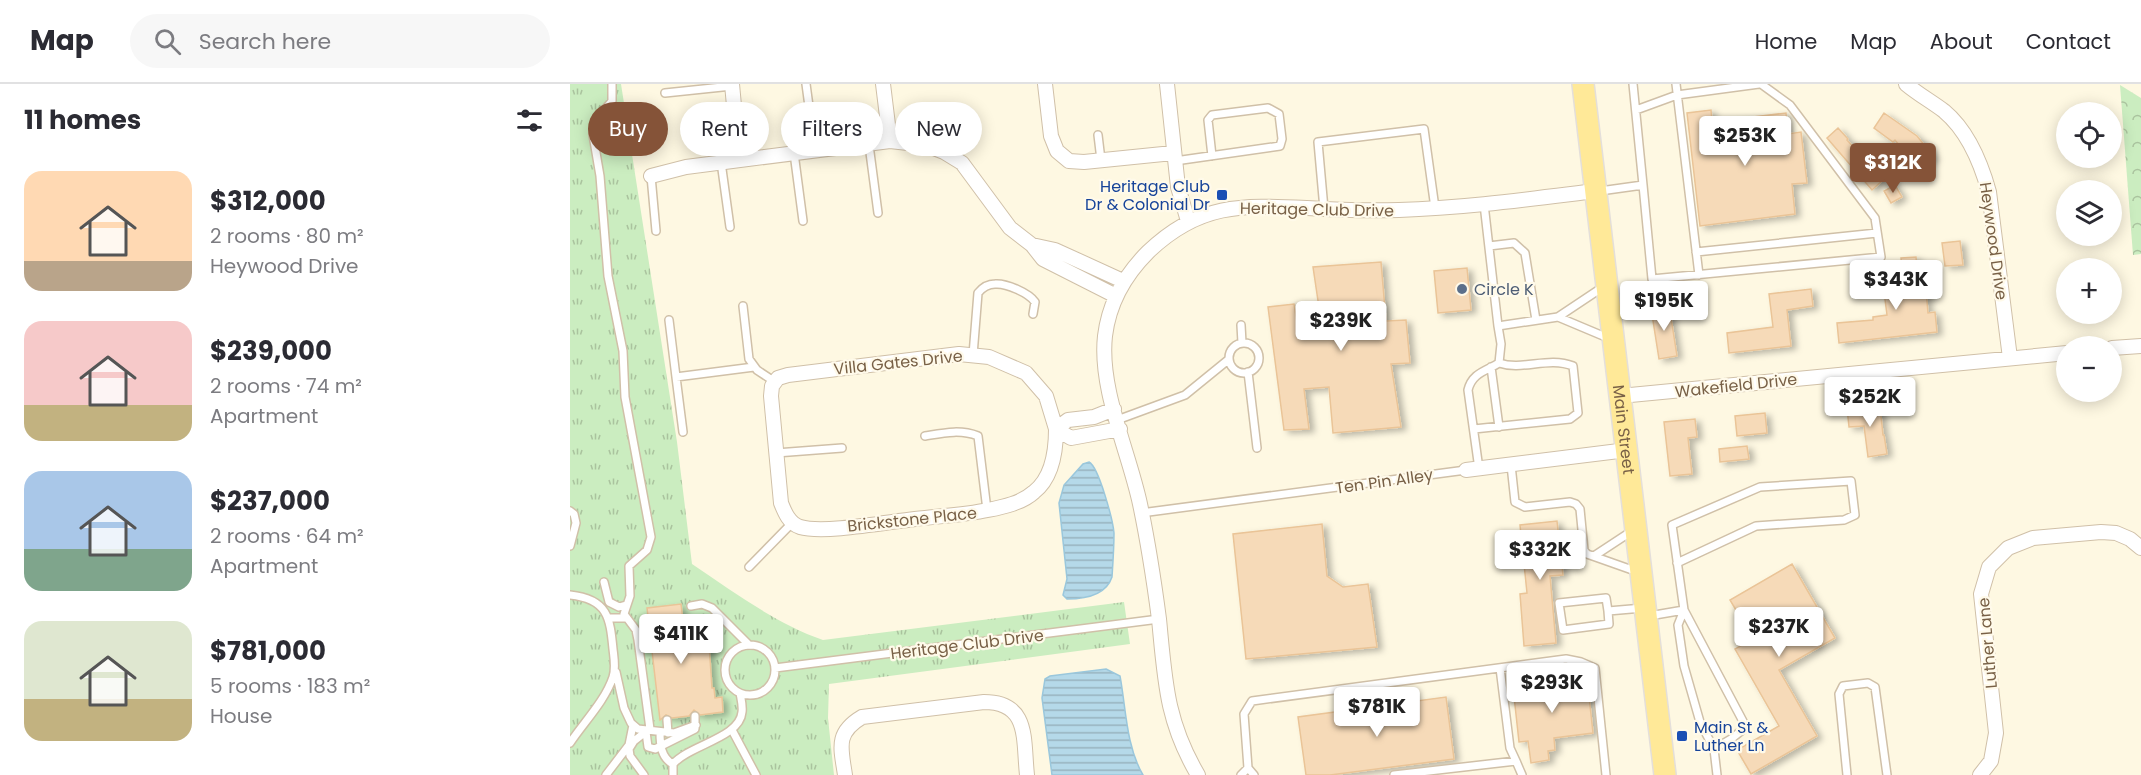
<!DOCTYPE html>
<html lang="en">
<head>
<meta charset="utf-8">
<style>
	:root { --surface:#fff; --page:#f7f7f7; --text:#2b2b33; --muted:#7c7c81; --line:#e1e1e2; --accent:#855338 }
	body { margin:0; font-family:Poppins,sans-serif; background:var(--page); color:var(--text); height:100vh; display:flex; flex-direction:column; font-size:22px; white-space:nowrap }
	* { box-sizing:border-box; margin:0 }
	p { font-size:20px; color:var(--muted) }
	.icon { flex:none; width:33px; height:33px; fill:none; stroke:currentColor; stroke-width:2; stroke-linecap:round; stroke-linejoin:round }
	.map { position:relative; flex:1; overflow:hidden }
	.sheet { display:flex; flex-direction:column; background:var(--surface); width:570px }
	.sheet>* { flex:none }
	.hud { position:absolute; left:18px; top:18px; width:570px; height:54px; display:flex; gap:12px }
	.fabs { position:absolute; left:1486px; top:18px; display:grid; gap:12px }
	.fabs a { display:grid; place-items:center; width:66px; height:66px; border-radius:50%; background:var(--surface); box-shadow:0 3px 15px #0003; font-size:30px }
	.price { position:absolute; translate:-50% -51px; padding:0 14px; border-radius:6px; background:#fff; color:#222; font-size:20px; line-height:39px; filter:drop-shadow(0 2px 3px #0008) }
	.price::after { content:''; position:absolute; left:50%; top:36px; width:18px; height:14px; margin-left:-9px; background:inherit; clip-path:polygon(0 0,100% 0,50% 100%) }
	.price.current { background:var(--accent); color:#fff }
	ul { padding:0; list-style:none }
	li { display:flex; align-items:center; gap:18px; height:150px; padding:0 24px }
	li span { display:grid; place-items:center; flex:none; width:168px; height:120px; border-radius:18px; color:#555 }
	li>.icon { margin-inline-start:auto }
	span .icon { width:72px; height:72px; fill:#fffc; stroke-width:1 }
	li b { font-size:26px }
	h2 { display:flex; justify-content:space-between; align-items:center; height:72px; padding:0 24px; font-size:26px }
	.pill { padding:0 21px; border-radius:27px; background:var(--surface); box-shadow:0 3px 15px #0003; font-size:21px; line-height:54px }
	.pill.current { background:var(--accent); color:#fff }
	header { display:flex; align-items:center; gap:36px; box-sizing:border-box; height:84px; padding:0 30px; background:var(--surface); border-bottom:2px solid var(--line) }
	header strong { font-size:28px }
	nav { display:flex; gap:33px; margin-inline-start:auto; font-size:21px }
	.search { width:420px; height:54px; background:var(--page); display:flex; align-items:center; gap:15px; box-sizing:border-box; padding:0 21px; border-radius:33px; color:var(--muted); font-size:22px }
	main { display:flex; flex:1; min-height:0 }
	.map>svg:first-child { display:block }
	.grass { fill:url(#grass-tufts) }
	.park { fill:url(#park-crowns) }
	.water { fill:url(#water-rules); stroke:#9ac7dc; stroke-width:1.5 }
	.building { fill:#f6dab8; stroke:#eac497; stroke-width:1.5; filter:url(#shadow) }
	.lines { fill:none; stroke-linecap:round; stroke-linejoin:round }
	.service-casing { stroke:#d0c0a8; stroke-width:10 }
	.minor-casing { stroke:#d0c0a8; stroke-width:16 }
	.primary-casing { stroke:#e4dfda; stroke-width:24 }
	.service { stroke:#fff; stroke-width:7 }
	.minor { stroke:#fff; stroke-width:14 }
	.primary { stroke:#ffe998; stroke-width:21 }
	.transit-dot { fill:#1a4fb4; stroke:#fffaea; stroke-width:2 }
	.service-dot { fill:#5c6f8a; stroke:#fffaea; stroke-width:2 }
	.labels { text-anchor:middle; stroke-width:4.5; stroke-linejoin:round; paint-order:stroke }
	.transit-label { font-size:16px; fill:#164399; stroke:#fffaea; text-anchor:end }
	.street-label { font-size:16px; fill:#786046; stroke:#fffaea }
	.service-label { font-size:16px; fill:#4e5e75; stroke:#fffaea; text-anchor:start }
</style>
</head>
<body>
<header>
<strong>Map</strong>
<div class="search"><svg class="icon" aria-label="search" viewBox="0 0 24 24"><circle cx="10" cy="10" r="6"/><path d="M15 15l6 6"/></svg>Search here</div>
<nav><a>Home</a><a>Map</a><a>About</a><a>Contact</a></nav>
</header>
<main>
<section class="sheet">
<h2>11 homes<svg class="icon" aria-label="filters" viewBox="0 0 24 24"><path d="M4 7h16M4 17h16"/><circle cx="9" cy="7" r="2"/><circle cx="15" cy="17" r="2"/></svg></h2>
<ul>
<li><span style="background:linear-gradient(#ffd9b3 75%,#b9a48a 0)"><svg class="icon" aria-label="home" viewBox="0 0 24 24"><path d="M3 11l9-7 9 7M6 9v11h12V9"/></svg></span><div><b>$312,000</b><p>2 rooms · 80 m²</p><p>Heywood Drive</p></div></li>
<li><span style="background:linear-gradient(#f6c9c9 70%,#c2b280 0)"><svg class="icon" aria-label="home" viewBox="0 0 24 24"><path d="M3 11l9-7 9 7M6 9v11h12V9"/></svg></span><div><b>$239,000</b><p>2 rooms · 74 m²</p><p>Apartment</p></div></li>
<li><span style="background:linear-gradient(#a9c7e8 65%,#7fa58c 0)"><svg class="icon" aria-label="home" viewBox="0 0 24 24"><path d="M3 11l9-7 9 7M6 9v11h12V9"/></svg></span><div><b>$237,000</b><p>2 rooms · 64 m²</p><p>Apartment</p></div></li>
<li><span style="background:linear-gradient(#dfe7d0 65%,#c2b280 0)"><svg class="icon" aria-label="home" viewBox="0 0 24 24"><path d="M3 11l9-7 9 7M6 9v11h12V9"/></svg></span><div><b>$781,000</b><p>5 rooms · 183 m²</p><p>House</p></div></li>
</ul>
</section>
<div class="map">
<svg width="1571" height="691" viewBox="0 0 1571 691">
	<defs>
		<pattern id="grass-tufts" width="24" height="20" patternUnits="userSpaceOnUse" patternTransform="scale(1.5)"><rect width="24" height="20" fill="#cbedc0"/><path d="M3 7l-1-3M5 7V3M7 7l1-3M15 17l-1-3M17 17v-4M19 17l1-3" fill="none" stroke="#aac39e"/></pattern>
		<pattern id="park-crowns" width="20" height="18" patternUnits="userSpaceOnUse" patternTransform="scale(1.5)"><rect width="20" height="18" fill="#cbedc0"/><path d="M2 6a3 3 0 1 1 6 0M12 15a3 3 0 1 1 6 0" fill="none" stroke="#aac39e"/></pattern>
		<pattern id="water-rules" width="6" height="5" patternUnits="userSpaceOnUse" patternTransform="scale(1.5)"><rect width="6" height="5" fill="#b5d9e9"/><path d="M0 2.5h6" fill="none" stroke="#98b3bf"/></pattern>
		<filter id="shadow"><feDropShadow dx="5" dy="3" stdDeviation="3" flood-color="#0004"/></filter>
	</defs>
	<rect width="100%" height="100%" fill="#fef8e2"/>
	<path class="grass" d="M0,0H51L107,358L122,480C165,509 205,539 253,556L554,518L560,560L259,600L258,634L264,691H0Z"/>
	<path class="park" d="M1550,1L1571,14V170L1563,171Z"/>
	<path class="water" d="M519,378C529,383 543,437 544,449C544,464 543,478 542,493C536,511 515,515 497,515L493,511L497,495L489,419L494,401L513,380Z
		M536,585L550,592C556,624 556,662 573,691H482L472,614L475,595L480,592Z"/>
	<path class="building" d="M1141,26L1142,38L1216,29L1218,50L1231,48L1237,99L1222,100L1225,130L1130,142L1117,29Z
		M1314,29L1347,52L1364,73L1349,85L1325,56L1323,58L1304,44Z
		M1268,44L1278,55L1277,56L1313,96L1302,106L1257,54Z
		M1325,101L1332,113L1321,119L1314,107Z
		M1390,157L1393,181L1375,182L1372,159Z
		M1346,173L1348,195L1355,194L1358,229L1365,228L1367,248L1269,259L1267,239L1303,236V233L1317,231L1313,200L1333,197L1331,174Z
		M811,178L816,237L836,236L840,279L821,280L831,343L763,349L759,303L734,305L739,345L714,346L698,223L724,220L727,239L751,237L743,183Z
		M897,184L901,226L868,229L864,187Z
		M1241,205L1243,222L1217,226L1221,262L1159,269L1157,249L1203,243L1199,210Z
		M1099,221L1107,272L1089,275L1081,224Z
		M1310,322L1313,351H1314L1317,370L1298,373L1294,342L1279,343L1277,324Z
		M1195,329L1197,349L1167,352L1165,332Z
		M1125,335L1127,353L1118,354L1122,390L1100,392L1094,338Z
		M1177,362L1179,375L1150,378L1149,365Z
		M987,437L993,491L980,492L986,559L954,562L950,510L957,509L950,441Z
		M752,440L757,492L773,503L798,500L807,563L676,575L663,450Z
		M1222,480L1265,554L1209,586L1247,652L1181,690L1167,666L1209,642L1165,565L1183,555L1160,516Z
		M111,520L114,545L134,543L136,560H139L142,604H144L145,614L152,613L153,628L130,631L124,626L119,632L102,634L96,631L90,636L77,524Z
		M1017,594L1023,649L984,654L985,666L978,667L979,676L961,679L958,657L949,658L943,603Z
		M876,613L884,675L760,691H736L728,633Z"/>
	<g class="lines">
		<defs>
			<path id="service" d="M42,0V17L25,37L23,51L30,92L38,192L53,267L55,313L81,453L77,466L59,482L60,512L54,530L66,546L68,556L80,645
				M236,0L245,67
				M1106,0L1129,191
				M95,9L162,2
				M1066,26L1107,11L1189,0
				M528,51L531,76
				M299,61L308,129
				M224,69L233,137
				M605,77L710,62L712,55L709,30L698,24L642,31L638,36L642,72
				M151,78L160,143
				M81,92L86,147
				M1073,101L1082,195L1311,173L1305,134L1220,21L1191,0
				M1030,107L1073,101L1063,0
				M914,120L928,242L988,233L1033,203
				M754,125L748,58L854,45L865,124
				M919,162L944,159L955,169L966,236
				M1126,168L1307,149
				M173,222L179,275L187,286L205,298
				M988,233L1038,254
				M99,236L106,293
				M671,241L672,259
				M659 274a15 15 0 1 1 30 0a15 15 0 1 1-30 0Z
				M403,271L408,209C412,204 418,200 425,200C436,199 459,209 465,218L463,230
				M921,283L929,343
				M678,288L687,364
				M547,336L615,311L658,276
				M904,345L1000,335L1008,329L1003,282C978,272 953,287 929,279
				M113,348L106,293L184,283
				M355,352C373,349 390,345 408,352L417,426
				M206,369L272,364
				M941,381L945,418L955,423L1000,418L1006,420L1010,425L1014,466L1017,470L1068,488
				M909,385L898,306C902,289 916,287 929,279L931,260L928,242
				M0,427L4,430L6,439L0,462
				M571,429L896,386
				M1024,472L1062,447
				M179,483L223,438
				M34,498L39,518L49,523L56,521
				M0,511C38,515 40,534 43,565C44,574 46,584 43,593C35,617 14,638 0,659
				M121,522L132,520L142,524L179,561
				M1114,526L1176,643L1161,655L1144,665L1147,691
				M1114,526L1108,541L1114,582L1130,638L1144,665
				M1038,527L1036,514L989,519L993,546L1039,540L1038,527L1073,524
				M1079,532L1114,526L1102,441L1190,403L1281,397L1285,431L1274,436L1186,442L1107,479
				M39,534H56
				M155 586a25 25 0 1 1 50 0a25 25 0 1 1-50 0Z
				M205,584L589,535
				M930,584L940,664L946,677
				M46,588L54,624L61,639L68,645L104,649L126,641
				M97,636L98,649
				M162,646L186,691
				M76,648L78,663L85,665L125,645V632
				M90,648C90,660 91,674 103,680
				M36,691L59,661L63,641
				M74,691L60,672L59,665L64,657L78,646
				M103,691V680C119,661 170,654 172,628C173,622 171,615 170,609
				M671,691L678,684
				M684,691L678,684L674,630L682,617L996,575L1011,578L1025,584L1036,691
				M824,691L946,677L952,691
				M1277,691L1269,610L1273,602L1298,599L1305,603L1317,691"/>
			<path id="minor" d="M162,0L169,76
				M313,0L320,57
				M475,0L481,52L487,67L499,77L514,78L603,69
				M597,0L608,103L618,137
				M1336,0C1348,10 1362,18 1374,27C1398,47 1411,79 1419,108L1440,274
				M81,92L116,83L320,57L356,61L374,68L392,79L440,144L462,161L473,175L546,212
				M462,161L485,166L553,197
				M1542,264L1571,262
				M1050,312L1497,269
				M486,345C486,367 482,394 464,408C452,419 433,423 418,426C394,431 369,432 345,435C317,438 254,450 230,443C219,439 215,429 211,419L201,312L202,302L208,294L218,291L389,270L419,273L456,289L476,312L486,345L501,354L550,345
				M486,345L498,336L524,333L544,325
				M896,386L1057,366
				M275,691C271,664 265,649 292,633L414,618C460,618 453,656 457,691
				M628,691C596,637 595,596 589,535C584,497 578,458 570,420C559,368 529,305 535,252C539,219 555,191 578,168C629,119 671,121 737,124C768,126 798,127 829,126C895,124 960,115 1026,107
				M1410,691L1421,677L1426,649L1411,510L1419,483L1438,464L1463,454L1531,448L1546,449L1560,455L1571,464"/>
			<g id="primary">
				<path id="s1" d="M1013,0L1095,691"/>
			</g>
		</defs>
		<use href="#service" class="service-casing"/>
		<use href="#minor" class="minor-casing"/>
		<use href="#primary" class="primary-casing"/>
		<use href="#service" class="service"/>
		<use href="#minor" class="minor"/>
		<use href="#primary" class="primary"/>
	</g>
	<g class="transit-dot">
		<rect x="646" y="105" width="12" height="12" rx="3"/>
		<rect x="1106" y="646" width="12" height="12" rx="3"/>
	</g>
	<circle class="service-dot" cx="892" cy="205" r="6"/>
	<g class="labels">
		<g class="transit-label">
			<text x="640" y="108">Heritage Club<tspan x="640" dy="18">Dr &amp; Colonial Dr</tspan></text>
			<text x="1124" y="649" text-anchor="start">Main St &amp;<tspan x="1124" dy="18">Luther Ln</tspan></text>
		</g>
		<g class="street-label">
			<text transform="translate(747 125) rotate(1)" y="6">Heritage Club Drive</text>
			<text transform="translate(1424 157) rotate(82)" y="6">Heywood Drive</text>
			<text transform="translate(328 278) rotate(-6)" y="6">Villa Gates Drive</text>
			<text transform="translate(1166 301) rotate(-6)" y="6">Wakefield Drive</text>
			<text dy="6" stroke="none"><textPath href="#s1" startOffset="348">Main Street</textPath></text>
			<text transform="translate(814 397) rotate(-8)" y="6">Ten Pin Alley</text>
			<text transform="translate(342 435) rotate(-6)" y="6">Brickstone Place</text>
			<text transform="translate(1417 559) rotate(-95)" y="6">Luther Lane</text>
			<text transform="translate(397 560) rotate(-7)" y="6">Heritage Club Drive</text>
		</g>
		<g class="service-label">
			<text x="904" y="211">Circle K</text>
		</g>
	</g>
</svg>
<div class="fabs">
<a><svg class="icon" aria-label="locate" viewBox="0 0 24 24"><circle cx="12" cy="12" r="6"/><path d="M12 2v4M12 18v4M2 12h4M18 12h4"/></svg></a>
<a><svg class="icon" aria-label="layers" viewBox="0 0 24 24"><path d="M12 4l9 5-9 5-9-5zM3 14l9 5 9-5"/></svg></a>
<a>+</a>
<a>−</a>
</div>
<b class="price" style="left:1175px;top:83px">$253K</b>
<b class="price current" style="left:1323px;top:110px">$312K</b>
<b class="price" style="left:1326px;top:227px">$343K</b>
<b class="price" style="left:1094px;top:248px">$195K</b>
<b class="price" style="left:771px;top:268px">$239K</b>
<b class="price" style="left:1300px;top:344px">$252K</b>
<b class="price" style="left:970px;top:497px">$332K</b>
<b class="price" style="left:1209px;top:574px">$237K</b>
<b class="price" style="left:111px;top:581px">$411K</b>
<b class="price" style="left:982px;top:630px">$293K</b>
<b class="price" style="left:807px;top:654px">$781K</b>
<div class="hud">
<a class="pill current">Buy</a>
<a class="pill">Rent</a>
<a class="pill">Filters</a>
<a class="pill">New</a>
</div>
</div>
</main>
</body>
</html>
